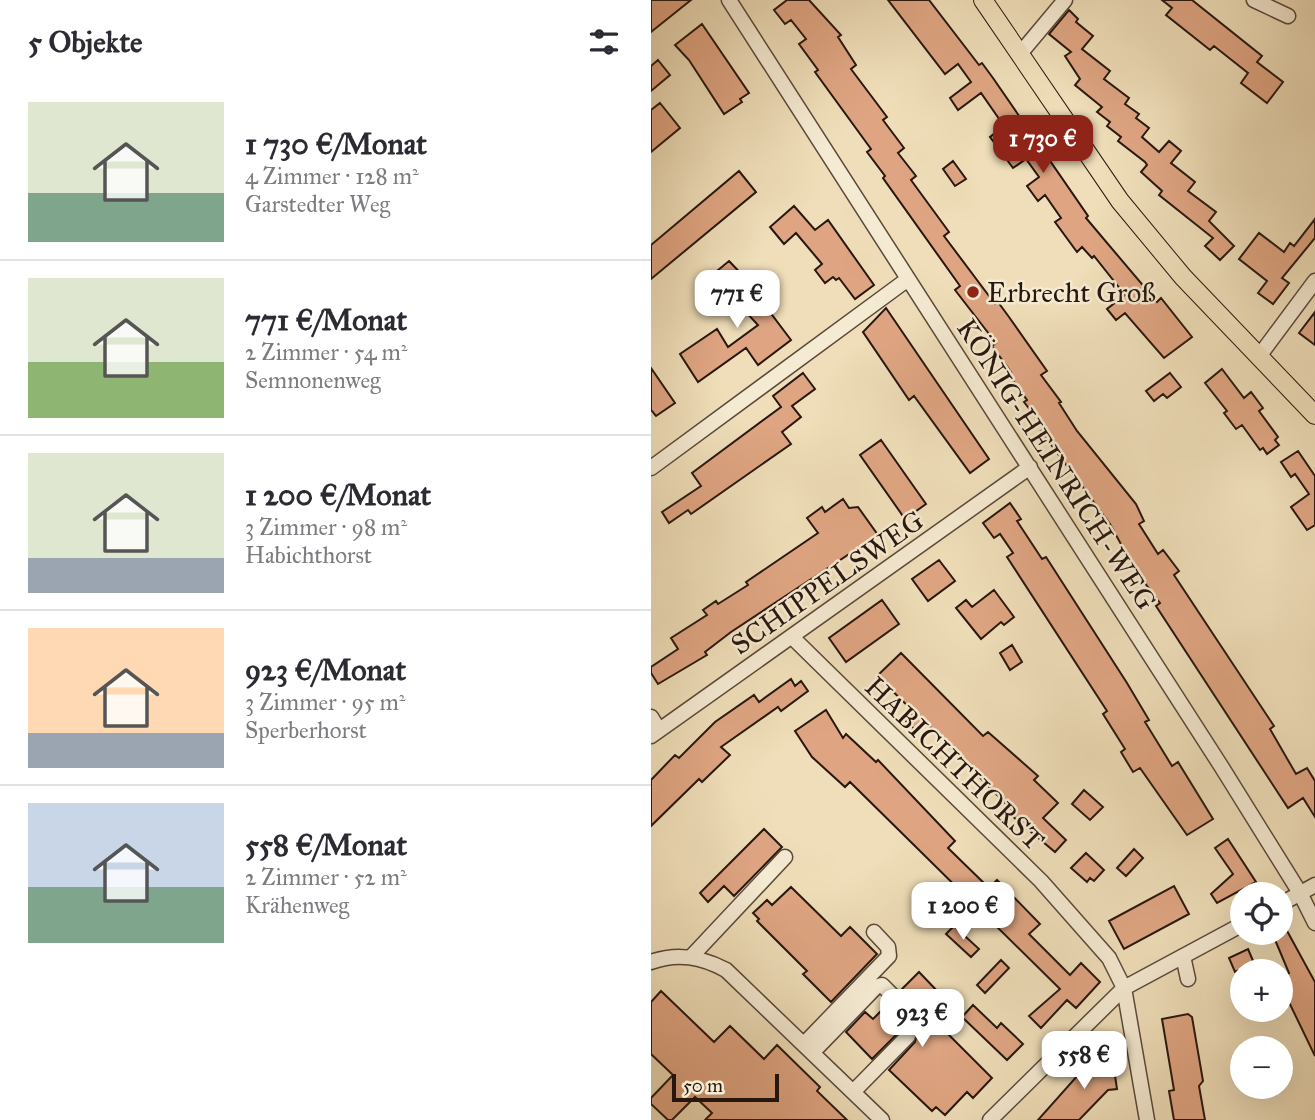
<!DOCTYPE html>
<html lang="de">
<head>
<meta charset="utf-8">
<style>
	:root { --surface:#fff; --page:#f7f7f7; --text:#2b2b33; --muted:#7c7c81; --line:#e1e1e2; --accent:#8f2418 }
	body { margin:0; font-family:"IM FELL Great Primer",serif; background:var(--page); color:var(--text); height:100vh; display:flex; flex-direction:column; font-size:26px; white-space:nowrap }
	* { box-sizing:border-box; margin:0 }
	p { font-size:23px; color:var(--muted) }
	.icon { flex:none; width:38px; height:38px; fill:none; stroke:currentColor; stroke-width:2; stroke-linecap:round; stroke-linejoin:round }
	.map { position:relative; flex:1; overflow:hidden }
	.details { display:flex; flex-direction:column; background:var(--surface); width:651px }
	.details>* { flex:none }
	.fabs { position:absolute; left:579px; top:882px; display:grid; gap:14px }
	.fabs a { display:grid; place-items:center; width:63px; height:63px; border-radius:50%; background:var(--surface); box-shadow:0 7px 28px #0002; font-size:35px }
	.scale { position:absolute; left:21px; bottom:18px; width:107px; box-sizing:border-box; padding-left:7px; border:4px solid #28170f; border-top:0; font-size:19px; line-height:24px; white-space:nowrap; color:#28170f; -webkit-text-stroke:5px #f5ead2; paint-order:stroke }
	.price { position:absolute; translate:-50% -60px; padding:0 16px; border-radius:14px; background:#fff; color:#222; font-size:23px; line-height:46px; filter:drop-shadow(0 2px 4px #0008) }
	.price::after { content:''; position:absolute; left:50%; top:42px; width:21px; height:16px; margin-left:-10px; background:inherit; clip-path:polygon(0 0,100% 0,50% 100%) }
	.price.current { background:var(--accent); color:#fff }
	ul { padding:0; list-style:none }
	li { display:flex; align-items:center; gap:21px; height:175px; padding:0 28px }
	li+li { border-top:2px solid var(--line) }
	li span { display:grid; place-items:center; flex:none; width:196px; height:140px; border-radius:0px; color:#555 }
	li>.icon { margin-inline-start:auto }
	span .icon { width:84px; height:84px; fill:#fffc; stroke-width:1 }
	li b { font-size:30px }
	h2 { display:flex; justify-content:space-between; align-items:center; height:84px; padding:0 28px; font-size:30px }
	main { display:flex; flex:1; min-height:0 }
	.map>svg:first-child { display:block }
	.building { fill:#dfa582; stroke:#28170f; stroke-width:2 }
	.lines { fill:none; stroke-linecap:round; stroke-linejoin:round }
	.minor-casing { stroke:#5a493a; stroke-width:17 }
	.major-casing { stroke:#28170f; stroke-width:20 }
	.minor { stroke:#f5ead2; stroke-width:14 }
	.major { stroke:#efdeb9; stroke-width:18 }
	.poi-dot { fill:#8f2418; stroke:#f5ead2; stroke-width:2.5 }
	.labels { text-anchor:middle; stroke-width:5; stroke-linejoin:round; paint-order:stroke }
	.poi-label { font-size:28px; fill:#28170f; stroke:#f5ead2; text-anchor:start }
	.street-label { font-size:28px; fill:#28170f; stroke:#f5ead2 }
</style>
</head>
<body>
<main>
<section class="details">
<h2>5 Objekte<svg class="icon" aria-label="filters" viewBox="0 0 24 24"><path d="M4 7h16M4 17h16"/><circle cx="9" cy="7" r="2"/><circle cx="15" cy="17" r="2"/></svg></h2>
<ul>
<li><span style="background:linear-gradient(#dfe7d0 65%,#7fa58c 0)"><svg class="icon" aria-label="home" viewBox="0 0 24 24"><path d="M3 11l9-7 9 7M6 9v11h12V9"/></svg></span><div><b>1 730 €/Monat</b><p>4 Zimmer · 128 m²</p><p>Garstedter Weg</p></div></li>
<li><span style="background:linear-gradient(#dfe7d0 60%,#8fb573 0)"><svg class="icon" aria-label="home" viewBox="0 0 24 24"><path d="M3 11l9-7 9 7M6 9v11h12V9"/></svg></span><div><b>771 €/Monat</b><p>2 Zimmer · 54 m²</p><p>Semnonenweg</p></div></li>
<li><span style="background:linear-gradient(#dfe7d0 75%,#9aa5b1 0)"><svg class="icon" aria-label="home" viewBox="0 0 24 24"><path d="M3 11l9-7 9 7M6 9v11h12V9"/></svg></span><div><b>1 200 €/Monat</b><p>3 Zimmer · 98 m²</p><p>Habichthorst</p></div></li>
<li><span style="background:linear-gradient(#ffd9b3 75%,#9aa5b1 0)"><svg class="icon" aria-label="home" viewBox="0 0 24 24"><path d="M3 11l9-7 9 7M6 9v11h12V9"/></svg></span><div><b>923 €/Monat</b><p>3 Zimmer · 95 m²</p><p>Sperberhorst</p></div></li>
<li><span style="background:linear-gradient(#c9d6e8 60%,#7fa58c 0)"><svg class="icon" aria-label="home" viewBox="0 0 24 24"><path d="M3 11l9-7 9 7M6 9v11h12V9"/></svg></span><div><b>558 €/Monat</b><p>2 Zimmer · 52 m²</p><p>Krähenweg</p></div></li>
</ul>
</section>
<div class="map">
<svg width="664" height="1120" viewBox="0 0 664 1120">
	<rect width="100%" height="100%" fill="#efdeb9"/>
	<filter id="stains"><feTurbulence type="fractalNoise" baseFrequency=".00286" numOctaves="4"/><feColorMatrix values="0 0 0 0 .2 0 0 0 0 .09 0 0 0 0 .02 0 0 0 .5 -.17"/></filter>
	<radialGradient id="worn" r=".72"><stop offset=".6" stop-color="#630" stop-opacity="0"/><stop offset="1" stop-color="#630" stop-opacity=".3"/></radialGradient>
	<path class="building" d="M0,0H40L0,32Z
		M136,0H158L190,35L187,37L205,65L200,69L236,117L232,120L253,148L247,153L265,176L260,180L298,232L293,236L344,304L347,302L358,317L396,371L390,375L410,402L408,403L426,431L485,504L493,521L488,524L507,554L512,550L528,571L523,575L623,726L619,729L645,774L656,768L664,781V817L652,798L637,808L505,606L509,603L484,570L459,524L390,431L394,429L373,402L376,400L357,374L360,372L341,346L345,343L304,290L309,286L232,178L234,176L216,152L220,149L164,72L167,70L148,44L155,39L140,20L134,24L123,10Z
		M237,0H278L328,65L331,63L342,78L437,216L435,218L506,302L510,298L541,337L513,358L474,313L465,320L456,309L474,295L443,256L441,258L431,247L426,252L404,222L410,218L394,195L387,201L376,186L388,177L375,159L362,168L339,137L353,126L330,93L307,110L299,98L320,82L307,64L294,74Z
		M511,0H541L611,56L606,62L632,82L616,103L590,83L597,73L563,46L559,50L515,15L521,8Z
		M418,10L427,19L425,22L442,36L431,49L459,71L453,79L478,98L474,104L488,114L485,118L498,128L491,137L508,152L518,141L530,151L520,163L544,182L537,191L565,212L558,221L583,246L569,260L554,246L562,238L508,195L511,191L490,172L496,165L494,162L467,141L470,137L456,126L459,122L446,112L451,107L424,85L429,79L414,56L420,52L398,34Z
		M51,24L98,93L89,99L91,102L73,114L38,60L24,45Z
		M7,60L19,75L0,91V66Z
		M9,103L29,128L0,152V110Z
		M302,161L315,179L304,186L292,169Z
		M88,171L105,192L0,279V245Z
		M143,206L164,230L177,220L223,285L204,299L188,278L185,280L182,277L174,283L164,270L171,264L145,233L133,244L119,227Z
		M664,219V238L631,278L638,283L622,304L607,293L616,281L588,259L608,233L633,252L639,243L643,246Z
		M78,261L112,297L109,299L140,340L107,365L95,348L47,382L29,354L66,329L77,347L107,325L61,275Z
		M235,308L338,459L319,473L263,396L258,400L212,332Z
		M664,312V345L648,333Z
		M0,368L24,403L5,416L0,410Z
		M571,369L593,398L600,392L612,408L608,411L627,437L624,440L628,445L616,454L612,448L609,450L591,425L585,429L573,413L576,411L554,383Z
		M152,373L164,389L141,406L150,417L131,432L140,444L40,514L37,510L18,523L11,512L50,486L41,473L130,407L122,396Z
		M519,373L530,387L516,398L512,394L503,401L495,391Z
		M230,440L275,504L254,519L209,455Z
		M647,451L664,476V525L656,530L640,507L658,494L644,474L640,477L630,462Z
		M192,499L198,508L207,507L227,535L80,632L54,652L56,655L7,684L0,673V667L27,649L20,638L56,615L52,610L65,601L67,604L97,585L95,582L167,533L156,518L171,507L174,512Z
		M359,503L370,519L366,521L391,559L395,557L476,683L498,720L494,722L521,766L527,762L562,819L536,835L489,768L482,772L470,752L474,749L452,714L456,711L356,557L362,553L349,534L343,538L332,523Z
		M288,560L304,581L277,601L261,579Z
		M343,590L363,617L353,625L350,622L330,639L305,608L315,600L321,607Z
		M231,600L248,624L195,662L178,638Z
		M361,645L371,662L359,670L349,653Z
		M250,653L332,736L337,732L387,776L383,780L407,803L392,818L415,840L404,852L360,815L363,812L274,722L265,731L255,721L263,712L226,676Z
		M140,679L144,686L150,681L157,691L130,711L127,707L70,747L79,755L51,782L48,779L0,826V780L24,755L28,758L64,722L103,695L108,702Z
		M175,710L192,738L195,734L225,762L227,760L304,841L297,848L338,888L346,880L389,924L378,934L419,975L430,963L449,982L425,1008L416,1000L390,1028L378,1016L409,989L199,782L194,787L161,757L144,731Z
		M433,790L452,807L439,820L421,804Z
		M113,829L131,847L83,896L73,886L57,902L49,893Z
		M577,839L605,882L566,903L560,894L582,874L564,848Z
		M483,849L492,858L475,876L466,868Z
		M435,853L453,870L443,881L439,878L436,882L420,868Z
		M523,886L538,914L473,949L458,921Z
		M140,887L190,936L199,927L226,954L180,1002L152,974L156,971L106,921L108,919L102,913L116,900L121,905Z
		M303,926L328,949L320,957L295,934Z
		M635,929L664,982V1056L635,996L630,998V977L638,973L622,935Z
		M597,949L603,963L584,972L578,958Z
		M350,960L358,968L334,993L326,985Z
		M268,972L291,996L275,1012L341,1078L322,1098L316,1092L294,1115L285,1107L281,1111L238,1070L264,1042L266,1034L263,1029H251L221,1059L195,1032L214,1012L222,1019L237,1004L247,1002L249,991Z
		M10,991L63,1042L79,1026L113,1059L126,1045L169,1087L166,1091L196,1120H54L61,1113L44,1097L21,1120H17L0,1104V1098L22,1075L0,1054V1002Z
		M322,1005L346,1028L350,1023L372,1044L356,1060L311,1017Z
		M537,1014L541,1017L552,1081L548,1086L554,1120H523L518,1091L523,1090L511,1019Z
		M454,1052L462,1062L466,1089L457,1090L428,1120H387L443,1057Z"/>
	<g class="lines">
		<defs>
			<path id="minor" d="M78,0L570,766L649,893L664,923
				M603,0L637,16
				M368,55L414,0
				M609,355L664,281
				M0,468L257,279
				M141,637L390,881L458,958L473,988L496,1120
				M0,717L8,730
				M0,736L379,467
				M630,904L664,885
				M532,956L537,979
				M40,957L134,857
				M0,962C27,952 51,957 75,970L231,1120
				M153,1044L238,956L237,947L223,932
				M162,1052L225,987L231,985L241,995
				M202,1092L257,1036
				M339,1120L473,988L592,924"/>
			<path id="major" d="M332,0L469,201L532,277L664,415"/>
		</defs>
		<use href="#minor" class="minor-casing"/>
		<use href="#major" class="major-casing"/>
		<use href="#minor" class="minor"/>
		<use href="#major" class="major"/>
	</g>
	<circle class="poi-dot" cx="322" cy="292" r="7"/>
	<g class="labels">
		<g class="poi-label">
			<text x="336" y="302">Erbrecht Groß</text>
		</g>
		<g class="street-label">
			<text transform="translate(406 464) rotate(57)" y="10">KÖNIG-HEINRICH-WEG</text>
			<text transform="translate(176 582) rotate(-35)" y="10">SCHIPPELSWEG</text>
			<text transform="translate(304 763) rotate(44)" y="10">HABICHTHORST</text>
		</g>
	</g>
	<rect width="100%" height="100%" filter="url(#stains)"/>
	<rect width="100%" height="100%" fill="url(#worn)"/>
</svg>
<div class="fabs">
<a><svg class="icon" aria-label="locate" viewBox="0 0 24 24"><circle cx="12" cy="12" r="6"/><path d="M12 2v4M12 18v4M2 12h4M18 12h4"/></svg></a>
<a>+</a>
<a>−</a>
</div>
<div class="scale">50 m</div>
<b class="price current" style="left:392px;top:175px">1 730 €</b>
<b class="price" style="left:86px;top:330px">771 €</b>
<b class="price" style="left:312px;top:942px">1 200 €</b>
<b class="price" style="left:271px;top:1049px">923 €</b>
<b class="price" style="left:433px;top:1091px">558 €</b>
</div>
</main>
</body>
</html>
